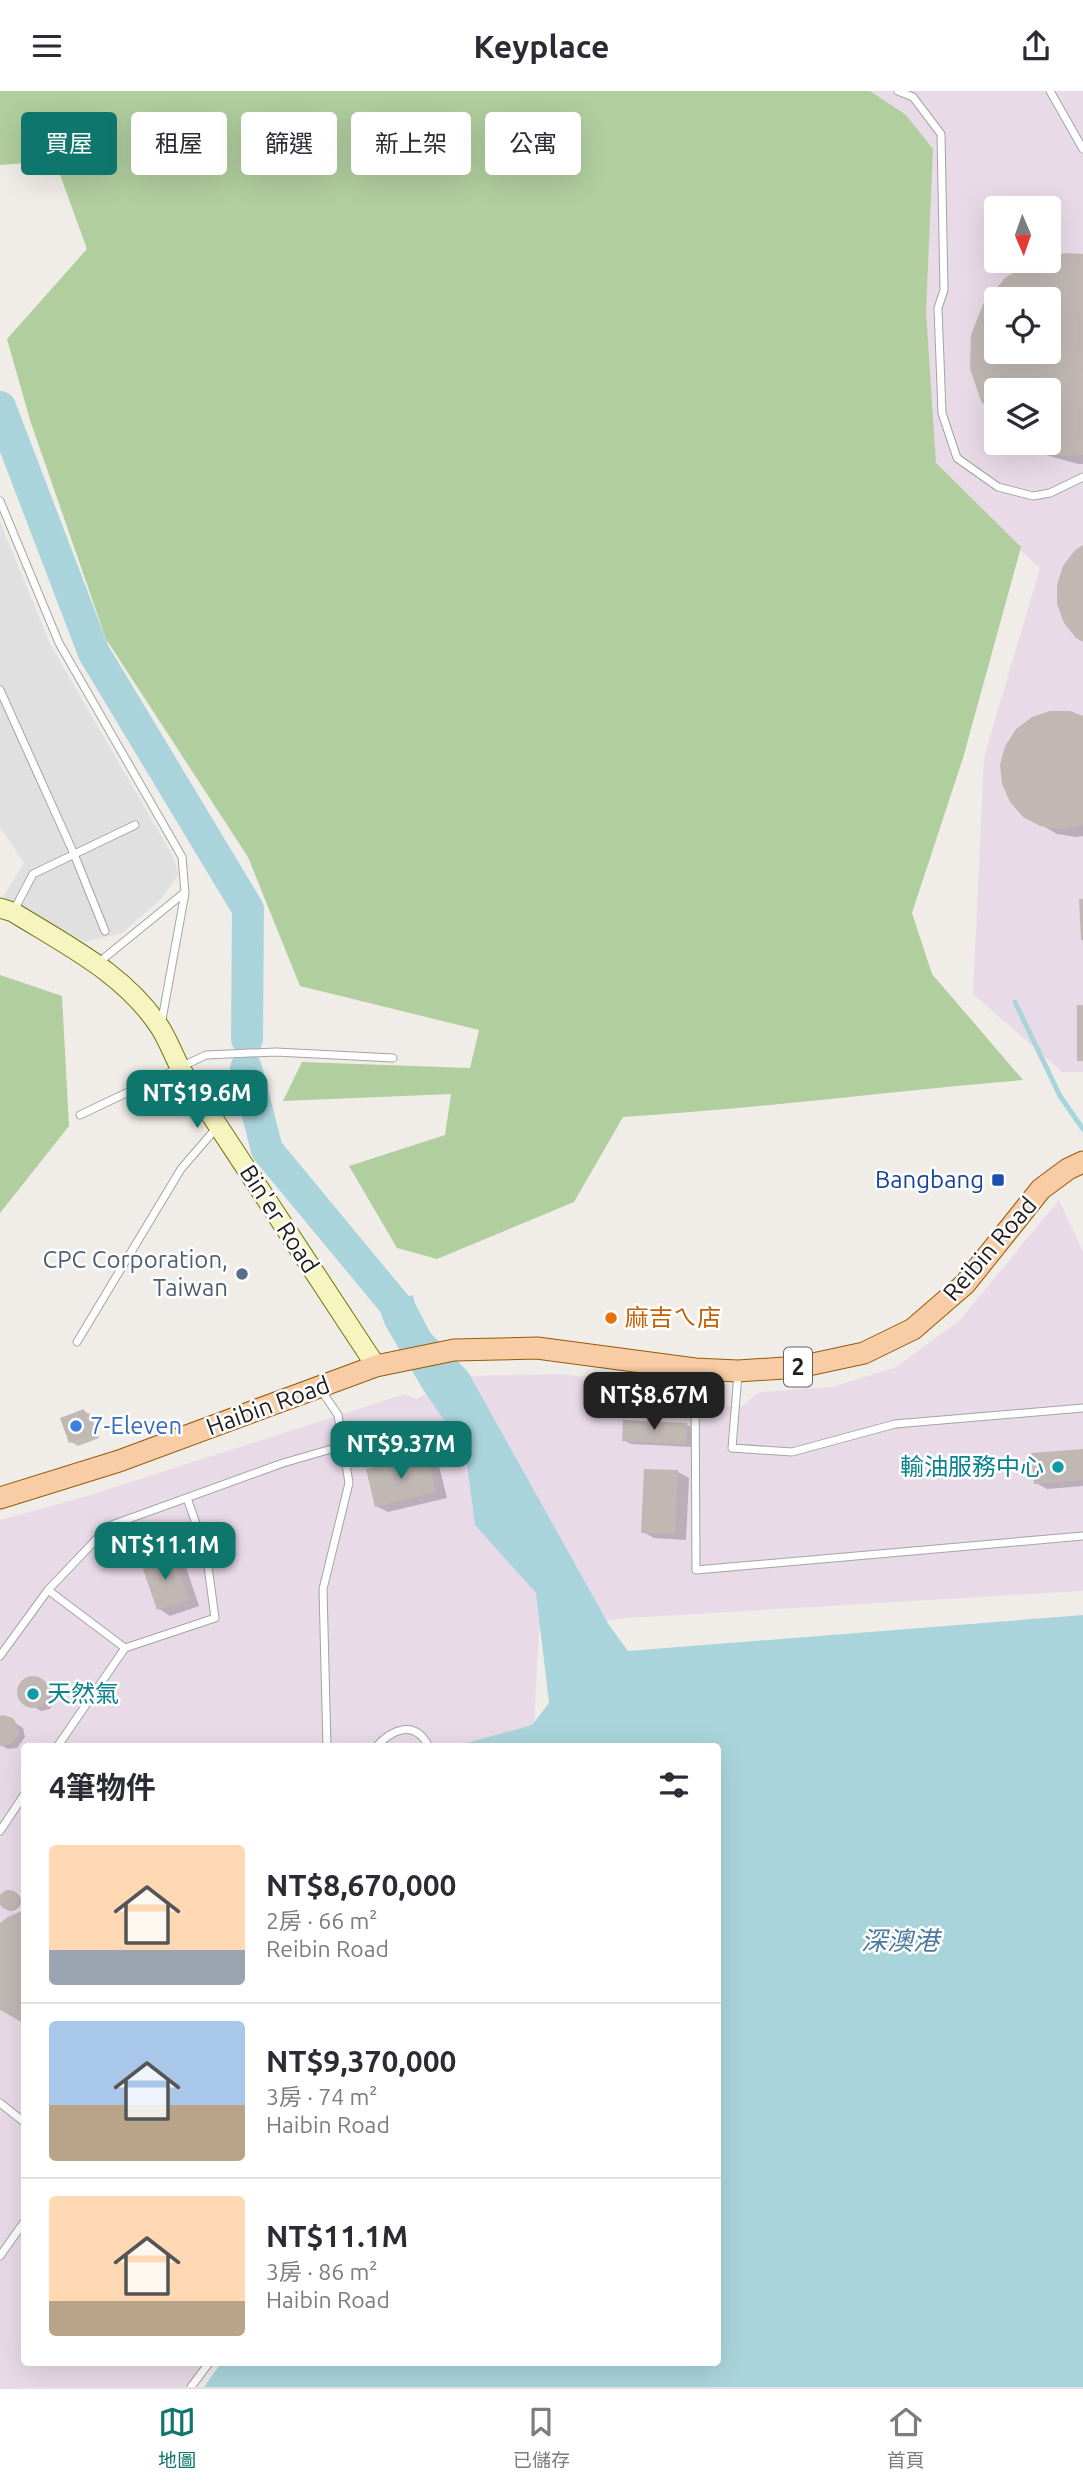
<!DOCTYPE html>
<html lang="zh-TW">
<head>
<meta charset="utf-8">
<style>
	:root { --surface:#fff; --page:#f2f2f3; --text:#2b2b33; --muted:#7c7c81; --line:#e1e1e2; --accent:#0f766e }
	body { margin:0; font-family:Ubuntu,"Noto Sans TC",sans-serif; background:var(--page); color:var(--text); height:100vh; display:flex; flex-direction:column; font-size:26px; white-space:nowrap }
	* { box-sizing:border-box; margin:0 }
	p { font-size:23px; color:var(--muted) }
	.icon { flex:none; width:38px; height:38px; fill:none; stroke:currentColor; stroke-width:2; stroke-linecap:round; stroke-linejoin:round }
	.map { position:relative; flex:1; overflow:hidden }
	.drawer { position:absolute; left:21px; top:1652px; width:700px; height:623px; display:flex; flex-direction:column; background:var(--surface); border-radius:7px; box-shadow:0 7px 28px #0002 }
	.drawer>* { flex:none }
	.banner { position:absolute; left:21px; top:21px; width:700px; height:63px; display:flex; gap:14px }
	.needle { width:46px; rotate:178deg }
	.controls { position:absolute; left:984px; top:105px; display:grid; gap:14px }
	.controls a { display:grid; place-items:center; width:77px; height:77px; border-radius:7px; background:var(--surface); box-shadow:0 7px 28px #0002; font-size:35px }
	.price { position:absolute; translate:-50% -60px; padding:0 16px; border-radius:14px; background:var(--accent); color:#fff; font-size:23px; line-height:46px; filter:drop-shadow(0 2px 4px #0008) }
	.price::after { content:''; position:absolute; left:50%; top:42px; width:21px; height:16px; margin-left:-10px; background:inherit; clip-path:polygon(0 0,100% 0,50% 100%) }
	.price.on { background:#222; color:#fff }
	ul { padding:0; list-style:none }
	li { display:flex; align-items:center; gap:21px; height:175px; padding:0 28px }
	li+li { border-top:2px solid var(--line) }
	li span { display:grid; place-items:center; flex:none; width:196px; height:140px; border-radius:7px; color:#555 }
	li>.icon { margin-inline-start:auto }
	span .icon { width:84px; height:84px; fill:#fffc; stroke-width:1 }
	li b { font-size:30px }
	h2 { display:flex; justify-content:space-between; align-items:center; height:84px; padding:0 28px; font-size:30px }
	.tag { padding:0 24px; border-radius:7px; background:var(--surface); box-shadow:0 7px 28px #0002; font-size:24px; line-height:63px }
	.tag.on { background:var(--accent); color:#fff }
	header { display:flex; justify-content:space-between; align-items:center; height:91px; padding:0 28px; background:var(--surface); font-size:32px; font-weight:700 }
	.tab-bar { display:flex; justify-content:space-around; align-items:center; height:98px; border-top:2px solid var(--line); background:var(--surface); font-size:19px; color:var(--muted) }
	.tab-bar a { display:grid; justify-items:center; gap:4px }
	.tab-bar .on { color:var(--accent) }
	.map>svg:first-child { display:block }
	.industrial { fill:#e9dae8; fill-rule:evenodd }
	.forest { fill:#b0ce9e }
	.parking { fill:#e0e0e0 }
	.water { fill:#aad4dc }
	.shadow { fill:#0003; fill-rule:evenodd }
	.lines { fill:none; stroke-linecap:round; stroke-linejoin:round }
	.stream { stroke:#aad4dc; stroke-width:5 }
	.river { stroke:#aad4dc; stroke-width:32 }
	.building { fill:#c1b8b4; fill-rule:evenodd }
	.lane-casing { stroke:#a4a4a4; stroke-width:9 }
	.secondary-casing { stroke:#72740a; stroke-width:21 }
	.primary-casing { stroke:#955b07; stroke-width:23 }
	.lane { stroke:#fff; stroke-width:7 }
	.secondary { stroke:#f7f5bf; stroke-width:19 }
	.primary { stroke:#f8cda5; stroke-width:21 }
	.transit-dot { fill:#1a4fb4; stroke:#fff; stroke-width:2.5 }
	.service-dot { fill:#5c6f8a; stroke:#fff; stroke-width:2.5 }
	.food-dot { fill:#e8710a; stroke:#fff; stroke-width:2.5 }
	.shop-dot { fill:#3f7fe0; stroke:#fff; stroke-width:2.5 }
	.culture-dot { fill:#0f9aa8; stroke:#fff; stroke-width:2.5 }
	.labels { text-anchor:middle; stroke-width:5; stroke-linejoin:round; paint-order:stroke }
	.shield { fill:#fff; stroke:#636363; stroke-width:2 }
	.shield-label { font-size:23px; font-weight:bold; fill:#202020 }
	.transit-label { font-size:24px; fill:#164399; stroke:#fff; text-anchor:end }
	.street-label { font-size:24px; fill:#202020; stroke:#fff }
	.service-label { font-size:24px; fill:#4e5e75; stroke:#fff; text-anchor:end }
	.food-label { font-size:24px; fill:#c56008; stroke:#fff; text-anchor:start }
	.shop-label { font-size:24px; fill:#366cbe; stroke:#fff; text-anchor:start }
	.culture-label { font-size:24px; fill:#0d838f; stroke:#fff; text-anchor:end }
	.water-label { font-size:26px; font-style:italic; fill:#4b7a9c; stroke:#fff }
</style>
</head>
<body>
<header><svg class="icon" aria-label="menu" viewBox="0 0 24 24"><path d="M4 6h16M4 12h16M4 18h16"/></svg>Keyplace<svg class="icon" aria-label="share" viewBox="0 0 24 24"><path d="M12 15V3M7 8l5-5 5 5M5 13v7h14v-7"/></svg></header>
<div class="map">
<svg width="1083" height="2296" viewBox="0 0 1083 2296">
	<rect width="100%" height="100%" fill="#f0ede8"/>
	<path class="industrial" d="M859,0H1083V981H1062L973,903L984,666L1040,477L925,374ZM996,117H1048V170H996ZM996,208H1048V261H996ZM996,299H1048V352H996Z
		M1059,1109L1083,1161V1500L627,1527L539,1539L534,1636L465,1655L24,1656V2272H214L197,2296H0V1429L84,1406L405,1303L416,1308L466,1285L560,1283L682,1295L693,1314L741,1316L759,1301L833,1296L896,1276L960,1229Z"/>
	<path class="forest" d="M0,0H870L906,24L933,58L926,220L936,372L1021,456L963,667L912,822L932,883L1023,989C889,1000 757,1018 623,1026L574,1111L437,1168L397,1157L349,1075L445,1044L451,1003L283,1010L302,971L470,977L479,939L300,895L248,766L106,548L30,329L7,248L87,158L55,70L0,74Z
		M0,884L62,905L69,1035L0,1122Z"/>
	<path class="parking" d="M0,431L51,555L174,767L178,784L161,808L122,842L85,851L3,806L24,772L0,736Z"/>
	<path class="water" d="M413,1204L419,1230L468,1281L609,1534L628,1560L1083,1524V2296H204L221,2272H718V1656L456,1655L532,1634L549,1612L536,1502L475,1434L465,1359L424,1300L385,1234L379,1217Z"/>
	<path class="shadow" d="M1083,165V373H1078L1046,364L1025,352H1048V299H996L984,214L1034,171ZM996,208H1048V261H996Z
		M1083,626V745L1076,746L1057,743L1024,724Z
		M84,1320L91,1324L99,1347L78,1355L71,1351Z
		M687,1334L694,1338L693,1356L631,1353L624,1349Z
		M1083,1360V1395L1047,1398L1036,1392Z
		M427,1365L438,1371L447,1407L388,1421L376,1415Z
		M678,1381L689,1387L686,1449L654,1447L643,1441Z
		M172,1463L184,1470L199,1515L170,1525L159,1518Z
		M32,1587L49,1594L56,1606L50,1618L41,1620L21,1608L19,1599L23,1591Z
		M0,1627H8L23,1637L25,1646L17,1657L8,1658L0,1654Z
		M1 1810a10 10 0 1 1 20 0a10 10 0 1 1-20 0Z
		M24,1821V1933L0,1917V1834L9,1827Z"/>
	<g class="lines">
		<path class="stream" d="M1015,911L1060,1005L1083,1038"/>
		<path class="river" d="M0,316L94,562L248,818L247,948
			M246,977L267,1059L402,1222L415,1247"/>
	</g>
	<path class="building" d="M1066,162L1083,163V364L1061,365L1029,356L1022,352H1048V299H996V330L981,310L970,278L971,244L983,213L1005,187L1032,170H1048V166ZM996,208H1048V261H996Z
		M1083,454V551L1076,547L1064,532L1057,513V494L1063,475L1075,459Z
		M1050,620H1070L1083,625V733L1079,735L1059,738L1040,735L1023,726L1010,711L1002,693L1000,674L1005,655L1016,638L1032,626Z
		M1079,808H1083V849H1081Z
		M1077,914H1083V970H1077Z
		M84,1318L93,1343L69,1352L60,1327Z
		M623,1329L687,1332L686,1353L622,1350Z
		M1083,1358V1389L1034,1393L1031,1362Z
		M427,1363L436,1401L375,1416L366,1378Z
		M644,1378L678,1379L675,1443L641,1442Z
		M172,1462L189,1509L157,1519L141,1472Z
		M17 1601a16 16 0 1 1 32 0a16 16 0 1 1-32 0Z
		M3,1624L13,1627L16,1632L19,1642L14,1651L4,1655H0V1625Z
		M-1 1809a10 10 0 1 1 20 0a10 10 0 1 1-20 0Z
		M24,1819V1932L0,1919V1832L8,1826Z"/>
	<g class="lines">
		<defs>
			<path id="lane" d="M898,0L913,6L941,43L944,199L938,217L942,322L957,367L998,396L1033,405L1050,402L1083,386
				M1050,0L1083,58
				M0,410L59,552L182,766L185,802L161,934
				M0,599L74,763L105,840
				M13,821L33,783L135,734
				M98,872L184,802
				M80,1024L206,964L276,961L393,967
				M77,1251L181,1078L218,1035
				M695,1279L696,1479L1083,1445
				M738,1283L732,1357L792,1361L895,1333L1083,1317
				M321,1299L338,1324L349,1392L323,1498L327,1656
				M48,1499L125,1557L215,1527L206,1461L187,1407
				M0,1565L48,1499L109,1435L283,1372L342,1355
				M57,1656L125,1557
				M376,1656C392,1638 415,1628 429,1656
				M0,1740L24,1704
				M0,2012L24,2031
				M0,2165L24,2131
				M191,2296L209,2272"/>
			<path id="secondary" d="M0,817L13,821C66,854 126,883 161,938C168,950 174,964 180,977L376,1275"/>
			<path id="primary" d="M0,1407L119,1370L376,1275L454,1259L537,1257L695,1278L738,1280L799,1276L864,1262L913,1238L965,1193L1041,1098L1068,1078L1083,1071"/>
		</defs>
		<use href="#lane" class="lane-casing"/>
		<use href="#secondary" class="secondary-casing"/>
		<use href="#primary" class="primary-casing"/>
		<use href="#lane" class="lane"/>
		<use href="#secondary" class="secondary"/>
		<use href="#primary" class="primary"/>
	</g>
	<rect class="transit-dot" x="991" y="1082" width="14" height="14" rx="3.5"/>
	<circle class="service-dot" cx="242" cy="1183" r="7"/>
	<circle class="food-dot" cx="611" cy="1227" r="7"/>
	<circle class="shop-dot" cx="76" cy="1335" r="7"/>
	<g class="culture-dot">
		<circle cx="1058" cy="1376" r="7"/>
		<circle cx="33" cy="1603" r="7"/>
	</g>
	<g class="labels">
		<rect class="shield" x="784" y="1256.5" width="28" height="39" rx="5"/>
		<g class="shield-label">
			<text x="798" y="1284">2</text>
		</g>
		<g class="transit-label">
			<text x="984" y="1097">Bangbang</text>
		</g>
		<g class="street-label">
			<text transform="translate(279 1128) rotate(57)" y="8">Bin'er Road</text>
			<text transform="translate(990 1158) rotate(-49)" y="8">Reibin Road</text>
			<text transform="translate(268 1315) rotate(-20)" y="8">Haibin Road</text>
		</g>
		<g class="service-label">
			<text x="228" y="1177">CPC Corporation,<tspan x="228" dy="28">Taiwan</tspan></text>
		</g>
		<g class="food-label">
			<text x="625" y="1235">麻吉ㄟ店</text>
		</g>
		<g class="shop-label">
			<text x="90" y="1343">7-Eleven</text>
		</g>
		<g class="culture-label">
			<text x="1044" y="1384">輸油服務中心</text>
			<text x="47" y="1611" text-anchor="start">天然氣</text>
		</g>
		<g class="water-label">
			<text x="900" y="1859">深澳港</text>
		</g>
	</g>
</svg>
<div class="controls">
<a><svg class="needle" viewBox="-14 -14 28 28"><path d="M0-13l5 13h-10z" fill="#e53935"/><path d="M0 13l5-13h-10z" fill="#7c7c81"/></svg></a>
<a><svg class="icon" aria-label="locate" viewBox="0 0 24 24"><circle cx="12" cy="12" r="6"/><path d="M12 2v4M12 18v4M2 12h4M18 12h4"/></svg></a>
<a><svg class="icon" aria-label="layers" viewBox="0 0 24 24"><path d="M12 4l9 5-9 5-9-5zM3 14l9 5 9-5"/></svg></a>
</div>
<b class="price" style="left:197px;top:1039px">NT$19.6M</b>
<b class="price on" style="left:654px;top:1341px">NT$8.67M</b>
<b class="price" style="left:401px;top:1390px">NT$9.37M</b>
<b class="price" style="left:165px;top:1491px">NT$11.1M</b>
<div class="banner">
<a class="tag on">買屋</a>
<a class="tag">租屋</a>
<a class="tag">篩選</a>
<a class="tag">新上架</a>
<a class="tag">公寓</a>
</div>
<section class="drawer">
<h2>4筆物件<svg class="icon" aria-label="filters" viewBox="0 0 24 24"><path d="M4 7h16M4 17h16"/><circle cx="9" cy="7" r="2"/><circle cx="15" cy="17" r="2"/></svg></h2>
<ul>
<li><span style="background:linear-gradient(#ffd9b3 75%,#9aa5b1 0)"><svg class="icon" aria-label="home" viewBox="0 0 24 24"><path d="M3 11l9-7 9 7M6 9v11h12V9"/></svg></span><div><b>NT$8,670,000</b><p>2房 · 66 m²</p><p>Reibin Road</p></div></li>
<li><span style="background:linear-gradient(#a9c7e8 60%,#b9a48a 0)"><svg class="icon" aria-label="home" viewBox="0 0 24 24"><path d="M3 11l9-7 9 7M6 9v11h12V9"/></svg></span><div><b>NT$9,370,000</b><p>3房 · 74 m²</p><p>Haibin Road</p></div></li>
<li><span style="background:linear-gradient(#ffd9b3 75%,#b9a48a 0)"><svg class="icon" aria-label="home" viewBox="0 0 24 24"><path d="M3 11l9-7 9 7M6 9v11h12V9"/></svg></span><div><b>NT$11.1M</b><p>3房 · 86 m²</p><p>Haibin Road</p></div></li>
</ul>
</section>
</div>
<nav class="tab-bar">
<a class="on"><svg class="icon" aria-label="map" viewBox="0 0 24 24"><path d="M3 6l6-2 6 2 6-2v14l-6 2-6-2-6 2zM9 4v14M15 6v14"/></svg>地圖</a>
<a><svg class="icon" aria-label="saved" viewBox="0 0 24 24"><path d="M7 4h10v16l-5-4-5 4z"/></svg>已儲存</a>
<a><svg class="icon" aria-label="home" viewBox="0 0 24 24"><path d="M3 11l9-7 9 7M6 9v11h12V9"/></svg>首頁</a>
</nav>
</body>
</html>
